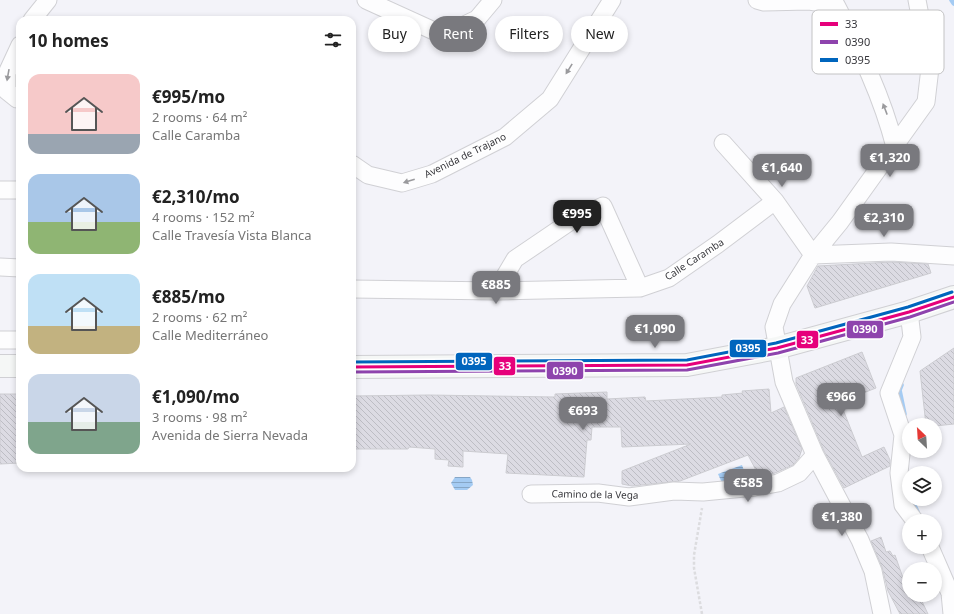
<!DOCTYPE html>
<html lang="en">
<head>
<meta charset="utf-8">
<style>
	:root { --surface:#fff; --page:#f2f2f2; --text:#222; --muted:#767676; --accent:#79797e }
	body { margin:0; font-family:"Noto Sans",sans-serif; background:var(--page); color:var(--text); height:100vh; display:flex; flex-direction:column; font-size:15px; white-space:nowrap }
	* { box-sizing:border-box; margin:0 }
	p { font-size:13px; color:var(--muted) }
	.icon { flex:none; width:22px; height:22px; fill:none; stroke:currentColor; stroke-width:2; stroke-linecap:round; stroke-linejoin:round }
	.map { position:relative; flex:1; overflow:hidden }
	.sheet { position:absolute; left:16px; top:16px; width:340px; height:456px; display:flex; flex-direction:column; background:var(--surface); border-radius:12px; box-shadow:0 2px 6px #0003 }
	.sheet>* { flex:none }
	.hud { position:absolute; left:368px; top:16px; width:380px; height:36px; display:flex; gap:8px }
	.needle { width:26px; rotate:335deg }
	.fabs { position:absolute; left:902px; top:418px; display:grid; gap:8px }
	.fabs a { display:grid; place-items:center; width:40px; height:40px; border-radius:50%; background:var(--surface); box-shadow:0 2px 6px #0003; font-size:20px }
	.price { position:absolute; translate:-50% -34px; padding:0 9px; border-radius:8px; background:var(--accent); color:#fff; font-size:13px; line-height:26px; filter:drop-shadow(0 1px 2px #0008) }
	.price::after { content:''; position:absolute; left:50%; top:24px; width:12px; height:9px; margin-left:-6px; background:inherit; clip-path:polygon(0 0,100% 0,50% 100%) }
	.price.on { background:#222; color:#fff }
	ul { padding:0; list-style:none }
	li { display:flex; align-items:center; gap:12px; height:100px; padding:0 12px }
	li span { display:grid; place-items:center; flex:none; width:112px; height:80px; border-radius:12px; color:#555 }
	li>.icon { margin-inline-start:auto }
	span .icon { width:48px; height:48px; fill:#fffc; stroke-width:1 }
	li b { font-size:17px }
	h2 { display:flex; justify-content:space-between; align-items:center; height:48px; padding:0 12px; font-size:17px }
	.pill { padding:0 14px; border-radius:18px; background:var(--surface); box-shadow:0 2px 6px #0003; font-size:14px; line-height:36px }
	.pill.on { background:var(--accent); color:#fff }
	.map>svg:first-child { display:block }
	.water { fill:url(#water-rules) }
	.lines { fill:none; stroke-linecap:round; stroke-linejoin:round }
	.stream { stroke:#a4cbf3; stroke-width:5.5 }
	.building { fill:url(#building-back-hatch); stroke:#ccccd1 }
	.street-casing { stroke:#d0d0d4; stroke-width:19 }
	.secondary-casing { stroke:#d0d0d4; stroke-width:24 }
	.path { stroke:#dcdcdf; stroke-width:2.5; stroke-dasharray:3 2; stroke-linecap:butt }
	.street { stroke:#fdfdfe; stroke-width:17 }
	.secondary { stroke:#f5f7f6; stroke-width:22 }
	.bus-1-casing { stroke:#fff; stroke-width:6 }
	.bus-2-casing { stroke:#fff; stroke-width:6 }
	.bus-3-casing { stroke:#fff; stroke-width:6 }
	.bus-1 { stroke:#e6007b; stroke-width:3 }
	.bus-2 { stroke:#8e44ad; stroke-width:3 }
	.bus-3 { stroke:#0065bd; stroke-width:3 }
	.oneway { fill:#9a9a9d }
	.labels { text-anchor:middle; stroke-width:3; stroke-linejoin:round; paint-order:stroke }
	.street-label { font-size:10px; fill:#37373c; stroke:#fff }
	.key { fill:#fff; stroke:#c3c3c4; stroke-width:1 }
	.key-label { font-size:11px; fill:#37373c }
	.line-badge { stroke:#fff; stroke-width:1.5 }
	.badge-label { font-size:11px; text-anchor:middle; font-weight:bold; fill:#fff }
</style>
</head>
<body>
<div class="map">
<svg width="954" height="614" viewBox="0 0 954 614">
	<defs>
		<pattern id="water-rules" width="6" height="5" patternUnits="userSpaceOnUse"><rect width="6" height="5" fill="#a4cbf3"/><path d="M0 2.5h6" fill="none" stroke="#86a6c6"/></pattern>
		<pattern id="building-back-hatch" width="6" height="6" patternUnits="userSpaceOnUse"><rect width="6" height="6" fill="#dcdbe3"/><path d="M-1 5l2 2M0 0l6 6M5-1l2 2" fill="none" stroke="#bdbdc4"/></pattern>
	</defs>
	<rect width="100%" height="100%" fill="#f3f3f9"/>
	<path class="water" d="M742,465L748,482L722,483L718,474Z
		M455,477H470L472,480L473,485L467,490H455L451,483Z"/>
	<g class="lines">
		<path class="stream" d="M952,0L954,3
			M901,385L899,390L904,414
			M911,499L917,512"/>
	</g>
	<path class="building" d="M891,262L928,264L931,273L815,308L807,286L818,266Z
		M954,348V424L935,426L926,425L920,371Z
		M862,352L876,388L840,402L862,457L884,447L890,460V466L844,488L824,451L796,384V378Z
		M769,389L771,413L784,407L802,449L799,458L793,465L775,473L759,476L748,455L680,481L632,486L622,484V471L691,444L622,447L621,427H592L591,440H587L584,477L506,473L508,454L463,451V467L448,466L449,460L435,459V449L409,447L408,449H352V396L429,395L555,397V394L607,392V399L645,397L646,401L722,397V395L743,393L742,391Z
		M0,394H18V397H20V463L0,464Z
		M881,537L886,552L890,551L893,556L895,555L909,595H919L928,614H900L888,591L882,567L871,541Z"/>
	<g class="lines">
		<defs>
			<path id="street" d="M366,0L434,31L454,30L477,19L493,0
				M757,0L764,2L809,1L836,5C860,51 882,96 895,147
				M32,20L48,0
				M20,45L7,73V91L17,99H20
				M723,143L775,201L813,255L891,252L954,256
				M352,164L368,175L402,183L432,174L505,137L550,99L612,0
				M0,190H20
				M0,267L20,268
				M352,289L496,291L640,288L669,278L718,244L775,201
				M496,291L515,259L571,221L603,206L640,288
				M909,312L912,337L889,393L903,435L899,473L903,505L915,521
				M0,340H20
				M815,455L860,540L873,571L882,614
				M531,494L598,493L629,497L674,491L703,492L755,487L778,483L799,473L815,455L784,382L774,327L782,304L813,255L840,222L926,102L930,68L917,0
				M930,547L950,593L952,614"/>
			<path id="secondary" d="M0,366H20
				M352,367L687,365L777,348L909,312L954,297"/>
		</defs>
		<use href="#street" class="street-casing"/>
		<use href="#secondary" class="secondary-casing"/>
		<path class="path" d="M702,614L694,568V555L702,508"/>
		<use href="#street" class="street"/>
		<use href="#secondary" class="secondary"/>
		<defs>
			<path id="bus-1" d="M352,367L687,365L777,348L909,312L954,297"/>
			<path id="bus-2" d="M352,372L687,370L778,353L910,317L954,302"/>
			<path id="bus-3" d="M352,362L687,360L776,343L908,307L952,292"/>
		</defs>
		<use href="#bus-1" class="bus-1-casing"/>
		<use href="#bus-2" class="bus-2-casing"/>
		<use href="#bus-3" class="bus-3-casing"/>
		<use href="#bus-1" class="bus-1"/>
		<use href="#bus-2" class="bus-2"/>
		<use href="#bus-3" class="bus-3"/>
	</g>
	<defs><path id="oneway-solid" d="M-6-.8H1V-3.2L6.5 0L1 3.2V.8H-6Z"/></defs>
	<g class="oneway">
		<use href="#oneway-solid" transform="translate(569 69) rotate(122)"/>
		<use href="#oneway-solid" transform="translate(8 75) rotate(100)"/>
		<use href="#oneway-solid" transform="translate(885 109) rotate(-111)"/>
		<use href="#oneway-solid" transform="translate(409 181) rotate(163)"/>
	</g>
	<g class="labels">
		<g class="street-label">
			<text transform="translate(465 155) rotate(-26)" y="4">Avenida de Trajano</text>
			<text transform="translate(694 259) rotate(-33)" y="4">Calle Caramba</text>
			<text transform="translate(595 494) rotate(1)" y="4">Camino de la Vega</text>
		</g>
	</g>
	<rect x="812" y="10" width="132" height="64" rx="6" class="key"/>
	<rect x="820" y="22" width="18" height="4" fill="#e6007b"/>
	<rect x="820" y="40" width="18" height="4" fill="#8e44ad"/>
	<rect x="820" y="58" width="18" height="4" fill="#0065bd"/>
	<g class="key-label">
		<text x="845" y="28">33</text>
		<text x="845" y="46">0390</text>
		<text x="845" y="64">0395</text>
	</g>
	<g class="line-badge">
		<rect x="846" y="320" width="38" height="19" rx="4" fill="#8e44ad"/>
		<rect x="796" y="330" width="23" height="19" rx="4" fill="#e6007b"/>
		<rect x="729" y="339" width="38" height="19" rx="4" fill="#0065bd"/>
		<rect x="455" y="352" width="38" height="19" rx="4" fill="#0065bd"/>
		<rect x="493" y="356" width="23" height="20" rx="4" fill="#e6007b"/>
		<rect x="546" y="361" width="38" height="19" rx="4" fill="#8e44ad"/>
	</g>
	<g class="badge-label">
		<text x="865" y="333">0390</text>
		<text x="807" y="344">33</text>
		<text x="748" y="352">0395</text>
		<text x="474" y="365">0395</text>
		<text x="505" y="370">33</text>
		<text x="565" y="375">0390</text>
	</g>
</svg>
<div class="fabs">
<a><svg class="needle" viewBox="-14 -14 28 28"><path d="M0-13l5 13h-10z" fill="#e53935"/><path d="M0 13l5-13h-10z" fill="#767676"/></svg></a>
<a><svg class="icon" aria-label="layers" viewBox="0 0 24 24"><path d="M12 4l9 5-9 5-9-5zM3 14l9 5 9-5"/></svg></a>
<a>+</a>
<a>−</a>
</div>
<b class="price" style="left:890px;top:178px">€1,320</b>
<b class="price" style="left:782px;top:188px">€1,640</b>
<b class="price on" style="left:577px;top:234px">€995</b>
<b class="price" style="left:884px;top:238px">€2,310</b>
<b class="price" style="left:496px;top:305px">€885</b>
<b class="price" style="left:655px;top:349px">€1,090</b>
<b class="price" style="left:841px;top:417px">€966</b>
<b class="price" style="left:583px;top:431px">€693</b>
<b class="price" style="left:748px;top:503px">€585</b>
<b class="price" style="left:842px;top:537px">€1,380</b>
<div class="hud">
<a class="pill">Buy</a>
<a class="pill on">Rent</a>
<a class="pill">Filters</a>
<a class="pill">New</a>
</div>
<section class="sheet">
<h2>10 homes<svg class="icon" aria-label="filters" viewBox="0 0 24 24"><path d="M4 7h16M4 17h16"/><circle cx="9" cy="7" r="2"/><circle cx="15" cy="17" r="2"/></svg></h2>
<ul>
<li><span style="background:linear-gradient(#f6c9c9 75%,#9aa5b1 0)"><svg class="icon" aria-label="home" viewBox="0 0 24 24"><path d="M3 11l9-7 9 7M6 9v11h12V9"/></svg></span><div><b>€995/mo</b><p>2 rooms · 64 m²</p><p>Calle Caramba</p></div></li>
<li><span style="background:linear-gradient(#a9c7e8 60%,#8fb573 0)"><svg class="icon" aria-label="home" viewBox="0 0 24 24"><path d="M3 11l9-7 9 7M6 9v11h12V9"/></svg></span><div><b>€2,310/mo</b><p>4 rooms · 152 m²</p><p>Calle Travesía Vista Blanca</p></div></li>
<li><span style="background:linear-gradient(#bfe0f5 65%,#c2b280 0)"><svg class="icon" aria-label="home" viewBox="0 0 24 24"><path d="M3 11l9-7 9 7M6 9v11h12V9"/></svg></span><div><b>€885/mo</b><p>2 rooms · 62 m²</p><p>Calle Mediterráneo</p></div></li>
<li><span style="background:linear-gradient(#c9d6e8 60%,#7fa58c 0)"><svg class="icon" aria-label="home" viewBox="0 0 24 24"><path d="M3 11l9-7 9 7M6 9v11h12V9"/></svg></span><div><b>€1,090/mo</b><p>3 rooms · 98 m²</p><p>Avenida de Sierra Nevada</p></div></li>
</ul>
</section>
</div>
</body>
</html>
